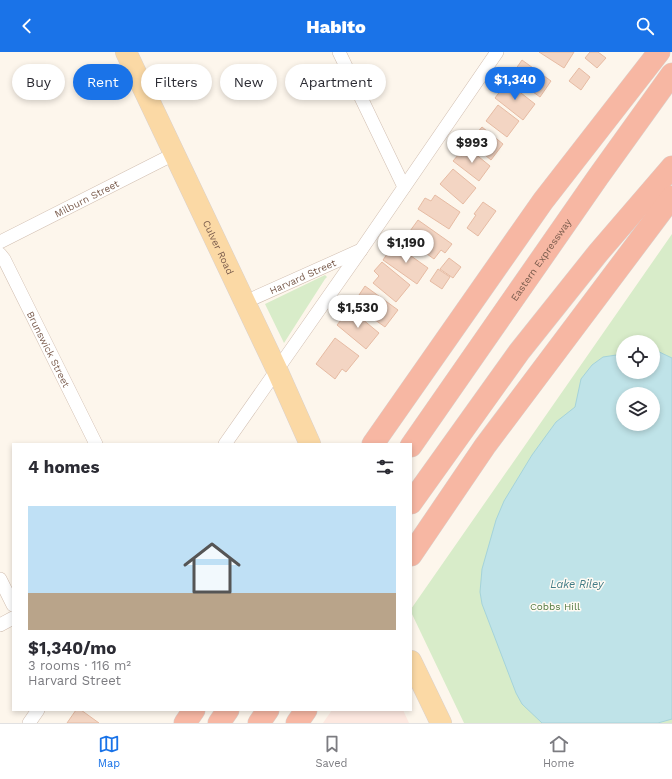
<!DOCTYPE html>
<html lang="en">
<head>
<meta charset="utf-8">
<style>
	:root { --surface:#fff; --page:#f2f2f3; --text:#2b2b33; --muted:#7c7c81; --line:#e1e1e2; --accent:#1a73e8 }
	body { margin:0; font-family:"Work Sans",sans-serif; background:var(--page); color:var(--text); height:100vh; display:flex; flex-direction:column; font-size:15px; white-space:nowrap }
	* { box-sizing:border-box; margin:0 }
	p { font-size:13px; color:var(--muted) }
	.icon { flex:none; width:22px; height:22px; fill:none; stroke:currentColor; stroke-width:2; stroke-linecap:round; stroke-linejoin:round }
	.map { position:relative; flex:1; overflow:hidden }
	.sheet { position:absolute; left:12px; top:391px; width:400px; height:268px; display:flex; flex-direction:column; background:var(--surface); border-radius:0px; box-shadow:0 2px 6px #0003 }
	.sheet>* { flex:none }
	.banner { position:absolute; left:12px; top:12px; width:400px; height:36px; display:flex; gap:8px }
	.tools { position:absolute; left:616px; top:283px; display:grid; gap:8px }
	.tools a { display:grid; place-items:center; width:44px; height:44px; border-radius:50%; background:var(--surface); box-shadow:0 2px 6px #0003; font-size:20px }
	.price { position:absolute; translate:-50% -34px; padding:0 9px; border-radius:14px; background:#fff; color:#222; font-size:13px; line-height:26px; filter:drop-shadow(0 1px 2px #0008) }
	.price::after { content:''; position:absolute; left:50%; top:24px; width:12px; height:9px; margin-left:-6px; background:inherit; clip-path:polygon(0 0,100% 0,50% 100%) }
	.price.current { background:var(--accent); color:#fff }
	ul { padding:0; list-style:none }
	li { display:grid; align-content:center; gap:8px; height:212px; padding:0 16px }
	li span { display:grid; place-items:center; height:124px; border-radius:0px; color:#555 }
	li>.icon { margin-inline-start:auto }
	span .icon { width:72px; height:72px; fill:#fffc; stroke-width:1 }
	li b { font-size:17px }
	h2 { display:flex; justify-content:space-between; align-items:center; height:48px; padding:0 16px; font-size:17px }
	.tag { padding:0 14px; border-radius:18px; background:var(--surface); box-shadow:0 2px 6px #0003; font-size:14px; line-height:36px }
	.tag.current { background:var(--accent); color:#fff }
	header { display:flex; justify-content:space-between; align-items:center; height:52px; padding:0 16px; background:var(--accent); color:#fff; font-size:18px; font-weight:800 }
	.dock { display:flex; justify-content:space-around; align-items:center; height:56px; border-top:1px solid var(--line); background:var(--surface); font-size:11px; color:var(--muted) }
	.dock a { display:grid; justify-items:center; gap:2px }
	.dock .current { color:var(--accent) }
	.map>svg:first-child { display:block }
	.commercial { fill:#fde8e0 }
	.green { fill:#d8ecc9; fill-rule:evenodd }
	.water { fill:#bfe3e8; stroke:#a5d3da; fill-rule:evenodd }
	.building { fill:#f3d5c3; stroke:#e6bba3 }
	.lines { fill:none; stroke-linecap:round; stroke-linejoin:round }
	.street-casing { stroke:#d1beb0; stroke-width:14 }
	.primary-casing { stroke:#dad1cd; stroke-width:22 }
	.highway-casing { stroke:#dad1cd; stroke-width:23 }
	.street { stroke:#fff; stroke-width:13 }
	.primary { stroke:#fbd9a5; stroke-width:21 }
	.highway { stroke:#f7b7a3; stroke-width:22 }
	.labels { text-anchor:middle; stroke-width:3; stroke-linejoin:round; paint-order:stroke }
	.street-label { font-size:10px; fill:#7a5c4d; stroke:#fffaf3 }
	.park-label { font-size:10px; fill:#537a41; stroke:#fffaf3 }
	.water-label { font-size:11px; font-style:italic; fill:#437c86; stroke:#fffaf3 }
</style>
</head>
<body>
<header><svg class="icon" aria-label="back" viewBox="0 0 24 24"><path d="M15 5l-7 7 7 7"/></svg>Habito<svg class="icon" aria-label="search" viewBox="0 0 24 24"><circle cx="10" cy="10" r="6"/><path d="M15 15l6 6"/></svg></header>
<div class="map">
<svg width="672" height="671" viewBox="0 0 672 671">
	<rect width="100%" height="100%" fill="#fdf6ec"/>
	<path class="commercial" d="M332,658H403L409,671H323Z"/>
	<path class="green" d="M672,182V671H464L411,560V557ZM623,290H653V320H623ZM623,342H653V372H623Z
		M325,223L327,225L325,227L284,291L265,252Z"/>
	<path class="water" d="M653,297L672,306V667L658,671H542L522,652L516,641L482,552L480,540L482,517L496,468L504,449L532,403L556,370L575,355L581,327L592,313L603,305L623,302V320H653ZM623,342H653V372H623Z"/>
	<path class="building" d="M539,0H574L564,16Z
		M590,0H598L606,6L597,16L585,6Z
		M522,8L551,29L540,45L511,24Z
		M579,16L590,25L581,38L569,29Z
		M507,30L535,52L523,68L495,46Z
		M498,53L519,69L507,85L486,69Z
		M482,75L503,92L491,108L466,87L472,79L476,82Z
		M468,96L490,114L479,129L453,109L459,102L462,104Z
		M453,117L476,136L463,152L440,132Z
		M435,143L460,160L449,177L418,157L425,146L431,149Z
		M483,150L496,159L478,184L467,176L476,163L474,162Z
		M418,168L452,192L445,201L441,198L434,207L405,186Z
		M394,192L428,216L417,232L383,208Z
		M449,206L461,215L453,226L440,217Z
		M382,210L410,233L396,250L373,231L379,224L374,219Z
		M438,217L450,225L442,237L430,229Z
		M365,234L398,258L385,275L357,255L363,246L359,243Z
		M350,257L379,281L366,297L337,273Z
		M335,286L359,304L346,320L342,317L335,327L316,312Z
		M76,658H81L99,671H67Z"/>
	<g class="lines">
		<defs>
			<g id="street">
				<path d="M339,0L404,135"/>
				<path id="s1" d="M0,190L174,102"/>
				<path id="s2" d="M0,202L4,207L96,392"/>
				<path id="s3" d="M245,250L361,198"/>
				<path d="M225,392L361,198L497,0"/>
				<path d="M0,527L13,553"/>
				<path d="M0,573L13,566"/>
				<path d="M29,671L38,658"/>
			</g>
			<g id="primary">
				<path id="s4" d="M126,0L277,318L310,392"/>
				<path d="M411,609L441,671"/>
			</g>
			<g id="highway">
				<path d="M373,392L543,149L659,0"/>
				<path id="s5" d="M411,394L598,125L672,22"/>
				<path d="M411,451L519,300L598,201L672,115"/>
				<path d="M411,503L485,394L672,145"/>
				<path d="M185,671L194,658"/>
				<path d="M219,671L228,658"/>
				<path d="M259,671L268,658"/>
				<path d="M297,671L306,658"/>
			</g>
		</defs>
		<use href="#street" class="street-casing"/>
		<use href="#primary" class="primary-casing"/>
		<use href="#highway" class="highway-casing"/>
		<use href="#street" class="street"/>
		<use href="#primary" class="primary"/>
		<use href="#highway" class="highway"/>
	</g>
	<g class="labels">
		<g class="street-label">
			<text dy="4" stroke="none"><textPath href="#s1" startOffset="97">Milburn Street</textPath></text>
			<text dy="4" stroke="none"><textPath href="#s4" startOffset="216">Culver Road</textPath></text>
			<text dy="4" stroke="none"><textPath href="#s5" startOffset="227">Eastern Expressway</textPath></text>
			<text dy="4" stroke="none"><textPath href="#s3" startOffset="63">Harvard Street</textPath></text>
			<text dy="4" stroke="none"><textPath href="#s2" startOffset="107">Brunswick Street</textPath></text>
		</g>
		<g class="park-label">
			<text x="555" y="558">Cobbs Hill</text>
		</g>
		<g class="water-label">
			<text x="577" y="536">Lake Riley</text>
		</g>
	</g>
</svg>
<div class="tools">
<a><svg class="icon" aria-label="locate" viewBox="0 0 24 24"><circle cx="12" cy="12" r="6"/><path d="M12 2v4M12 18v4M2 12h4M18 12h4"/></svg></a>
<a><svg class="icon" aria-label="layers" viewBox="0 0 24 24"><path d="M12 4l9 5-9 5-9-5zM3 14l9 5 9-5"/></svg></a>
</div>
<b class="price current" style="left:515px;top:49px">$1,340</b>
<b class="price" style="left:472px;top:112px">$993</b>
<b class="price" style="left:406px;top:212px">$1,190</b>
<b class="price" style="left:358px;top:277px">$1,530</b>
<div class="banner">
<a class="tag">Buy</a>
<a class="tag current">Rent</a>
<a class="tag">Filters</a>
<a class="tag">New</a>
<a class="tag">Apartment</a>
</div>
<section class="sheet">
<h2>4 homes<svg class="icon" aria-label="filters" viewBox="0 0 24 24"><path d="M4 7h16M4 17h16"/><circle cx="9" cy="7" r="2"/><circle cx="15" cy="17" r="2"/></svg></h2>
<ul>
<li><span style="background:linear-gradient(#bfe0f5 70%,#b9a48a 0)"><svg class="icon" aria-label="home" viewBox="0 0 24 24"><path d="M3 11l9-7 9 7M6 9v11h12V9"/></svg></span><div><b>$1,340/mo</b><p>3 rooms · 116 m²</p><p>Harvard Street</p></div></li>
</ul>
</section>
</div>
<nav class="dock">
<a class="current"><svg class="icon" aria-label="map" viewBox="0 0 24 24"><path d="M3 6l6-2 6 2 6-2v14l-6 2-6-2-6 2zM9 4v14M15 6v14"/></svg>Map</a>
<a><svg class="icon" aria-label="saved" viewBox="0 0 24 24"><path d="M7 4h10v16l-5-4-5 4z"/></svg>Saved</a>
<a><svg class="icon" aria-label="home" viewBox="0 0 24 24"><path d="M3 11l9-7 9 7M6 9v11h12V9"/></svg>Home</a>
</nav>
</body>
</html>
